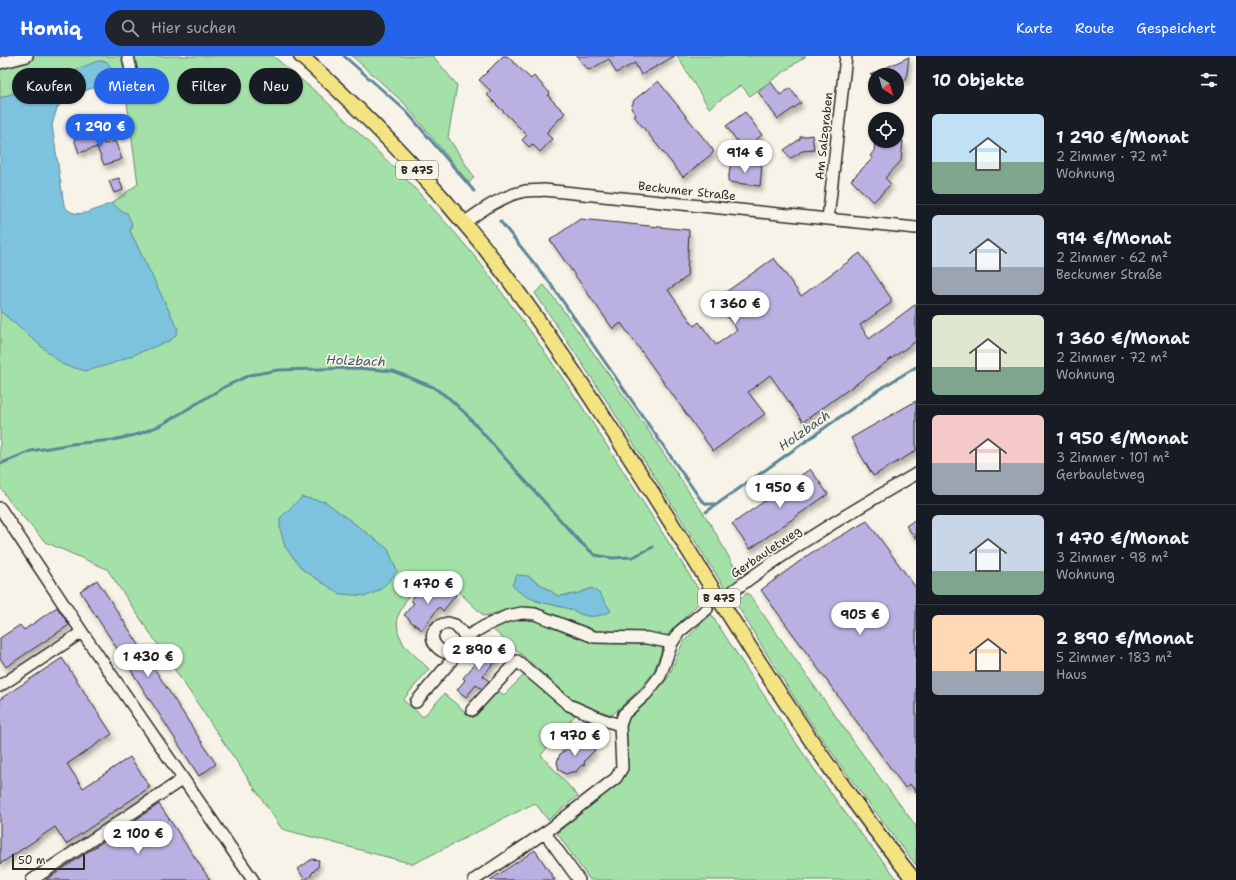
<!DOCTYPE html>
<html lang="de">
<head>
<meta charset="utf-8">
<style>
	:root { --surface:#171b24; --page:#20242c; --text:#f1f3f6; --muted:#9ea1a6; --line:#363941; --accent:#2563eb }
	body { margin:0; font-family:"Shantell Sans",sans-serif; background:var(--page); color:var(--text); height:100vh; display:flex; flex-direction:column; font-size:15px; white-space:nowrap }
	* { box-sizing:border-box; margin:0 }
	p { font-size:13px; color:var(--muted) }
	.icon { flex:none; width:22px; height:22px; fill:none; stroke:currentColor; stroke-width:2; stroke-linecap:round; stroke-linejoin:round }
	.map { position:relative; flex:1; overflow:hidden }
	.drawer { display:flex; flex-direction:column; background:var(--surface); width:320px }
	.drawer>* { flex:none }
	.hud { position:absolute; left:12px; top:12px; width:380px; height:36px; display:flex; gap:8px }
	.needle { width:26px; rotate:143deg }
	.buttons { position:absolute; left:868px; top:12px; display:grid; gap:8px }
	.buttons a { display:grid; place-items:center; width:36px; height:36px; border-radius:50%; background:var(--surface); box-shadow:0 1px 3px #0004; font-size:20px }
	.scale { position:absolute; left:12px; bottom:10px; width:73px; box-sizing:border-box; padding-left:4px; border:2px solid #2b2b2b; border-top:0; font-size:11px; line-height:14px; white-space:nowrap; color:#2b2b2b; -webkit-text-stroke:3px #f7f3e8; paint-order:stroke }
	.price { position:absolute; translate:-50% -34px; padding:0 9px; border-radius:14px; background:#fff; color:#222; font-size:13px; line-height:26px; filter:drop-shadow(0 1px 2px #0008) }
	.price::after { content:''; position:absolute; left:50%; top:24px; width:12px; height:9px; margin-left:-6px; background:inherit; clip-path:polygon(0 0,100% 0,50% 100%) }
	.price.selected { background:var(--accent); color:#fff }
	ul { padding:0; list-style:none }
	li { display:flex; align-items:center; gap:12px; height:100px; padding:0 16px }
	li+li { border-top:1px solid var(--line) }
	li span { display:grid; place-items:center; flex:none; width:112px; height:80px; border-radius:6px; color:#555 }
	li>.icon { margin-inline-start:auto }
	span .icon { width:48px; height:48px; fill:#fffc; stroke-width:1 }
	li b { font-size:17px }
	h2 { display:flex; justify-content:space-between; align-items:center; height:48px; padding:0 16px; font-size:17px }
	.chip { padding:0 14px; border-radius:18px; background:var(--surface); box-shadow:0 1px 3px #0004; font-size:14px; line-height:36px }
	.chip.selected { background:var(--accent); color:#fff }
	header { display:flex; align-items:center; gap:24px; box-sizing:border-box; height:56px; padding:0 20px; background:var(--accent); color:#fff }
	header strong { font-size:19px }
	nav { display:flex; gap:22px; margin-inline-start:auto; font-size:14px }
	.search { width:280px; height:36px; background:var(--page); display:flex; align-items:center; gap:10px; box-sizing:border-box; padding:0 14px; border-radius:22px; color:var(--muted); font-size:15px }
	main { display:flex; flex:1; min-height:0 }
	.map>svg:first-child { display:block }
	.green { fill:#a4e1a8; stroke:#68866a; fill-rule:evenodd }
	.water { fill:#7dc3de; stroke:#5c8696 }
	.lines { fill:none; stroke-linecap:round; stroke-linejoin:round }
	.stream { stroke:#5c8696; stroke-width:3 }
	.building { fill:#bab1e2; stroke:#2b2b2b; filter:url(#shadow) }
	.minor-tunnel { stroke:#cecbc2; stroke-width:11; stroke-dasharray:11 5.5; stroke-linecap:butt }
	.minor-casing { stroke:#2b2b2b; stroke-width:14 }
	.major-casing { stroke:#2b2b2b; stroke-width:17 }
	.minor { stroke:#f7f3e8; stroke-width:11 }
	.major { stroke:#f4e382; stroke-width:14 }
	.labels { text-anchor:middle; stroke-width:3.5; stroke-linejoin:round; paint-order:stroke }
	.shield { fill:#f7f3e8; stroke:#686764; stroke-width:1 }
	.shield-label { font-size:11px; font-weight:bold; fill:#2b2b2b }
	.street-label { font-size:12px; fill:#2b2b2b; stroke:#f7f3e8 }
	.water-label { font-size:13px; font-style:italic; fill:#445961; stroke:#f7f3e8 }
</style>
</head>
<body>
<header>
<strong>Homiq</strong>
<div class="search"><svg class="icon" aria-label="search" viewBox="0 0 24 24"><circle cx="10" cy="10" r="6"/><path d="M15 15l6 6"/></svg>Hier suchen</div>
<nav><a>Karte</a><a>Route</a><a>Gespeichert</a></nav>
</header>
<main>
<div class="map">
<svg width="916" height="824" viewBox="0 0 916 824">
	<defs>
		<filter id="shadow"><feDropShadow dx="2.5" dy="4.5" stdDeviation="2" flood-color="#0004"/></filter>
	</defs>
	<rect width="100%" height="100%" fill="#f7f3e8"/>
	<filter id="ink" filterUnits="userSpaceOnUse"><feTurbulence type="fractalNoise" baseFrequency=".025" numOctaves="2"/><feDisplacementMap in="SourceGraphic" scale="8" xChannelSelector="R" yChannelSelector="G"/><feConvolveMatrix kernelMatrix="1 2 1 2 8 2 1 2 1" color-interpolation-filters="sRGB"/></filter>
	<g filter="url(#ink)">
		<path class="green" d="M0,0H273L322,41L410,127L456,178L480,207L531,276L581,349L704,542L669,577L653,617L641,632L612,659L583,649L563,639L564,636L490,571L521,560L535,562L560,574L580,581L593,576L534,554H509L484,560L460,537L441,521L431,520L421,525L408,540L397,562L398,576L404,589L429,613L403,644L423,661L444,638L473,662L498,635L504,639L525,618L576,658L541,699L578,740L548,764L535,747L413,808L282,773L107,513L45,486L10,446L0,431V255L14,267L152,221L130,175L132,168L112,147L138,128L124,24L114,21L112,13L10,39L0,42ZM528,520L558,540L576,538L592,532L582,559L571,553L536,545Z
			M352,0H433L457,29L448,81L474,121L469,127L404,47Z
			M677,0H806L750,40L741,29L709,52Z
			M544,229L563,254L646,371L711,469L741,523L726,534L601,336L535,237Z
			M748,537L871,710L916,770V809C874,755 832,699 794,641C774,610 754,578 735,545Z
			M711,558C758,631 806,704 858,774C871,791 885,807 898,824H590L557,777L620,725L626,673L629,662L651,641L668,622L683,586Z"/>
		<path class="water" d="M98,5H106L112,13L114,21L106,28L68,40L57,52L52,69L64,149C75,167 97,152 112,147L121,155L127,157L132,168L130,175L178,273L176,279L171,284L111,308L86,315L63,309L0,255V42Z
			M302,441L326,446L388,493L397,515L391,523L380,534L367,540L340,538L303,514L285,491L280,472V462Z
			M517,519L528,520L558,540L576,538L592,532L600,538L611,555C607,557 601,560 596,560C584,562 579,556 569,553C550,547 526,546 512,529Z"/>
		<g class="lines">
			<path class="stream" d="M344,0L406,55L474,135
				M500,165L550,227L701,444L707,448H717
				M0,408L31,395L72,388L113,384L139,378L161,369L226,330L250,319L278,314L357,312L393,315L433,331L450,343L465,357L579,485L595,499L612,502L633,501L653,491
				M706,456L878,334L916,311"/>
		</g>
		<path class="building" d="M503,0H507L531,23L534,20L550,37L548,40L565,57L546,77L552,83L540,96L532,88L529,91L522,84L527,79L487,39L491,35L479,24Z
			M576,0H675L641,19L635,7L616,17L609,3L589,14Z
			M909,1L906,24L897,23V19H870Z
			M658,25L713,94V97L683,121L634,60L636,59L631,52L634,44Z
			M771,26L780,39L790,32L801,47L778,63L758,36Z
			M745,56L762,79L743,93L726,70Z
			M121,63L124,75L117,77L113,65Z
			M87,79L89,84L101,80L104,88L115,85L122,103L104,109L97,91L79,97L74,83Z
			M812,79L814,94L802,95L790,103L784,94L800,83V81Z
			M875,85H903L901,105L885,122L891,128L873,146L851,124L873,102L870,100L874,95Z
			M731,105L762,109L760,130L728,126Z
			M119,122L123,134L114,137L109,125Z
			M580,163L689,174L687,221L668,234L694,270L699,266L716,289L737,274L716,243L774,202L801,240L860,197L891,242V247L860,269L869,283L916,248V285L803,366L770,319L748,336L765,358L713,395L621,267L613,273L550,184Z
			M916,345V395L873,420L851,382Z
			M810,413L828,438L750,493L732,468Z
			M916,463V483L906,470Z
			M867,465L916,532V736L910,728L905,732L761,534L811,497Z
			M97,524L216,708L199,720L80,535Z
			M426,528L431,532L434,528L442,535L449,534L456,539L443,555L439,551L422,574L410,565L409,563L404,559L414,547L412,546V541L417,539Z
			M57,551L69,569L6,611L0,602V582L20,569L24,574Z
			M484,589L493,596L494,595L500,599L483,620L489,625L482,633L476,629L466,641L457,634L465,624L463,622L481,601L477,597Z
			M62,602L112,678L67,708L83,732L130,701L150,731L66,788L55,771L0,808V643Z
			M584,681L595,694L585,704L584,709H582L577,714L576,716H571L566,718L559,714L557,706L560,698L570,690H572Z
			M159,748L210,824H46Z
			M535,794L555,824H490Z
			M312,803L319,804L318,811L311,818L312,819L305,824L298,813Z"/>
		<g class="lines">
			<path class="minor-tunnel" d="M707,553L733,535"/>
			<defs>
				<path id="minor" d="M128,0L134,29
					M0,7L27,0
					M828,163L846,0
					M464,167C483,153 502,140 525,135C531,134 538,135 544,134L916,172
					M0,452L82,576L253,824
					M733,535C791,491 854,454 916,418
					M448,567L455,569L466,581C472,610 427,598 433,577C436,570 441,568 448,567Z
					M466,581L485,570L507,560L522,557L535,558L594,581L647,582L672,587
					M0,630L82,576
					M416,646L451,605L452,599
					M472,654L517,605L569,649L601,663L620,669
					M545,777L579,824
					M32,824L183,723
					M474,824L550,773L616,722L622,712L620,669L624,658L646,638L660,620L672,587L679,576L707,553"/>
				<path id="major" d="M301,0C353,46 401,95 447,147C461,164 477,181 490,199C616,363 714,547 833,716C859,753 886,789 914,824"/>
			</defs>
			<use href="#minor" class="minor-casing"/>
			<use href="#major" class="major-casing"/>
			<use href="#minor" class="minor"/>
			<use href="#major" class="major"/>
		</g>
	</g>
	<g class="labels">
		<g class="shield">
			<rect x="396" y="105" width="42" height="18" rx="3"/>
			<rect x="698" y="533" width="42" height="18" rx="3"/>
		</g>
		<g class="shield-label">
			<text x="417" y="118">B 475</text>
			<text x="719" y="546">B 475</text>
		</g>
		<g class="street-label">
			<text transform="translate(824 80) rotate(-84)" y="4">Am Salzgraben</text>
			<text transform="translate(687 135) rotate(6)" y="4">Beckumer Straße</text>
			<text transform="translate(766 496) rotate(-34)" y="4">Gerbauletweg</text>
		</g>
		<g class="water-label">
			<text transform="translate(356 304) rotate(2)" y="5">Holzbach</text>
			<text transform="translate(804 374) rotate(-35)" y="5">Holzbach</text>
		</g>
	</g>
</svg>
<div class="buttons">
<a><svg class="needle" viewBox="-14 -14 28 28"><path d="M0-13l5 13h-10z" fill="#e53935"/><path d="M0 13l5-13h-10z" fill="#9ea1a6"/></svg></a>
<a><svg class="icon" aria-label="locate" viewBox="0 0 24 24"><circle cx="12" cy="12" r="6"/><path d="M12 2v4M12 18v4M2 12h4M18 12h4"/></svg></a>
</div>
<div class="scale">50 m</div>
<b class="price selected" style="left:100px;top:92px">1 290 €</b>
<b class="price" style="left:745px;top:118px">914 €</b>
<b class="price" style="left:735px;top:269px">1 360 €</b>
<b class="price" style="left:780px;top:453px">1 950 €</b>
<b class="price" style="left:428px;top:549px">1 470 €</b>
<b class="price" style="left:860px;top:580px">905 €</b>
<b class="price" style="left:479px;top:615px">2 890 €</b>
<b class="price" style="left:148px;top:622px">1 430 €</b>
<b class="price" style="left:575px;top:701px">1 970 €</b>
<b class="price" style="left:138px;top:799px">2 100 €</b>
<div class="hud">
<a class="chip">Kaufen</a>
<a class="chip selected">Mieten</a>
<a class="chip">Filter</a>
<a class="chip">Neu</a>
</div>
</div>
<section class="drawer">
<h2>10 Objekte<svg class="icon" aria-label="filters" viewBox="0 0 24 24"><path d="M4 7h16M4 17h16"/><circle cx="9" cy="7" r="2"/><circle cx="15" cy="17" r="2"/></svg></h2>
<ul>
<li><span style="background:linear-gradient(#bfe0f5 60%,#7fa58c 0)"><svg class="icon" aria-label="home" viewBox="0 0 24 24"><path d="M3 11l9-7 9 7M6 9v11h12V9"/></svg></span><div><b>1 290 €/Monat</b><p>2 Zimmer · 72 m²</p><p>Wohnung</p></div></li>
<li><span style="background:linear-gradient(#c9d6e8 65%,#9aa5b1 0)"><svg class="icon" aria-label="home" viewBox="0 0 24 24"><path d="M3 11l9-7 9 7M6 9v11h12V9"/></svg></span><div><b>914 €/Monat</b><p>2 Zimmer · 62 m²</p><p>Beckumer Straße</p></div></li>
<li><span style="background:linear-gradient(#dfe7d0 65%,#7fa58c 0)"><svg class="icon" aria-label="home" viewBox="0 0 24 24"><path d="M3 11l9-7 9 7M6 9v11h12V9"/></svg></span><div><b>1 360 €/Monat</b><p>2 Zimmer · 72 m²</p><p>Wohnung</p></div></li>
<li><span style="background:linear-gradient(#f6c9c9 60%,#9aa5b1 0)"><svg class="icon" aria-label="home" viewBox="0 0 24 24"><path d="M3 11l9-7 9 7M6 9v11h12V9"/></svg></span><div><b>1 950 €/Monat</b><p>3 Zimmer · 101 m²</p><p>Gerbauletweg</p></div></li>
<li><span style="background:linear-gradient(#c9d6e8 70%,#7fa58c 0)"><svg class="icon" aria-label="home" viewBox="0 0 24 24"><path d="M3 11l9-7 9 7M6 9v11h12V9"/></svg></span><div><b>1 470 €/Monat</b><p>3 Zimmer · 98 m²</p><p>Wohnung</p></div></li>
<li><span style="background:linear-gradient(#ffd9b3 70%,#9aa5b1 0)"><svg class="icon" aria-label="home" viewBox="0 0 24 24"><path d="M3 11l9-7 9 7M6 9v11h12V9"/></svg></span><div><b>2 890 €/Monat</b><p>5 Zimmer · 183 m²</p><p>Haus</p></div></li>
</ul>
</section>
</main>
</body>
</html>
